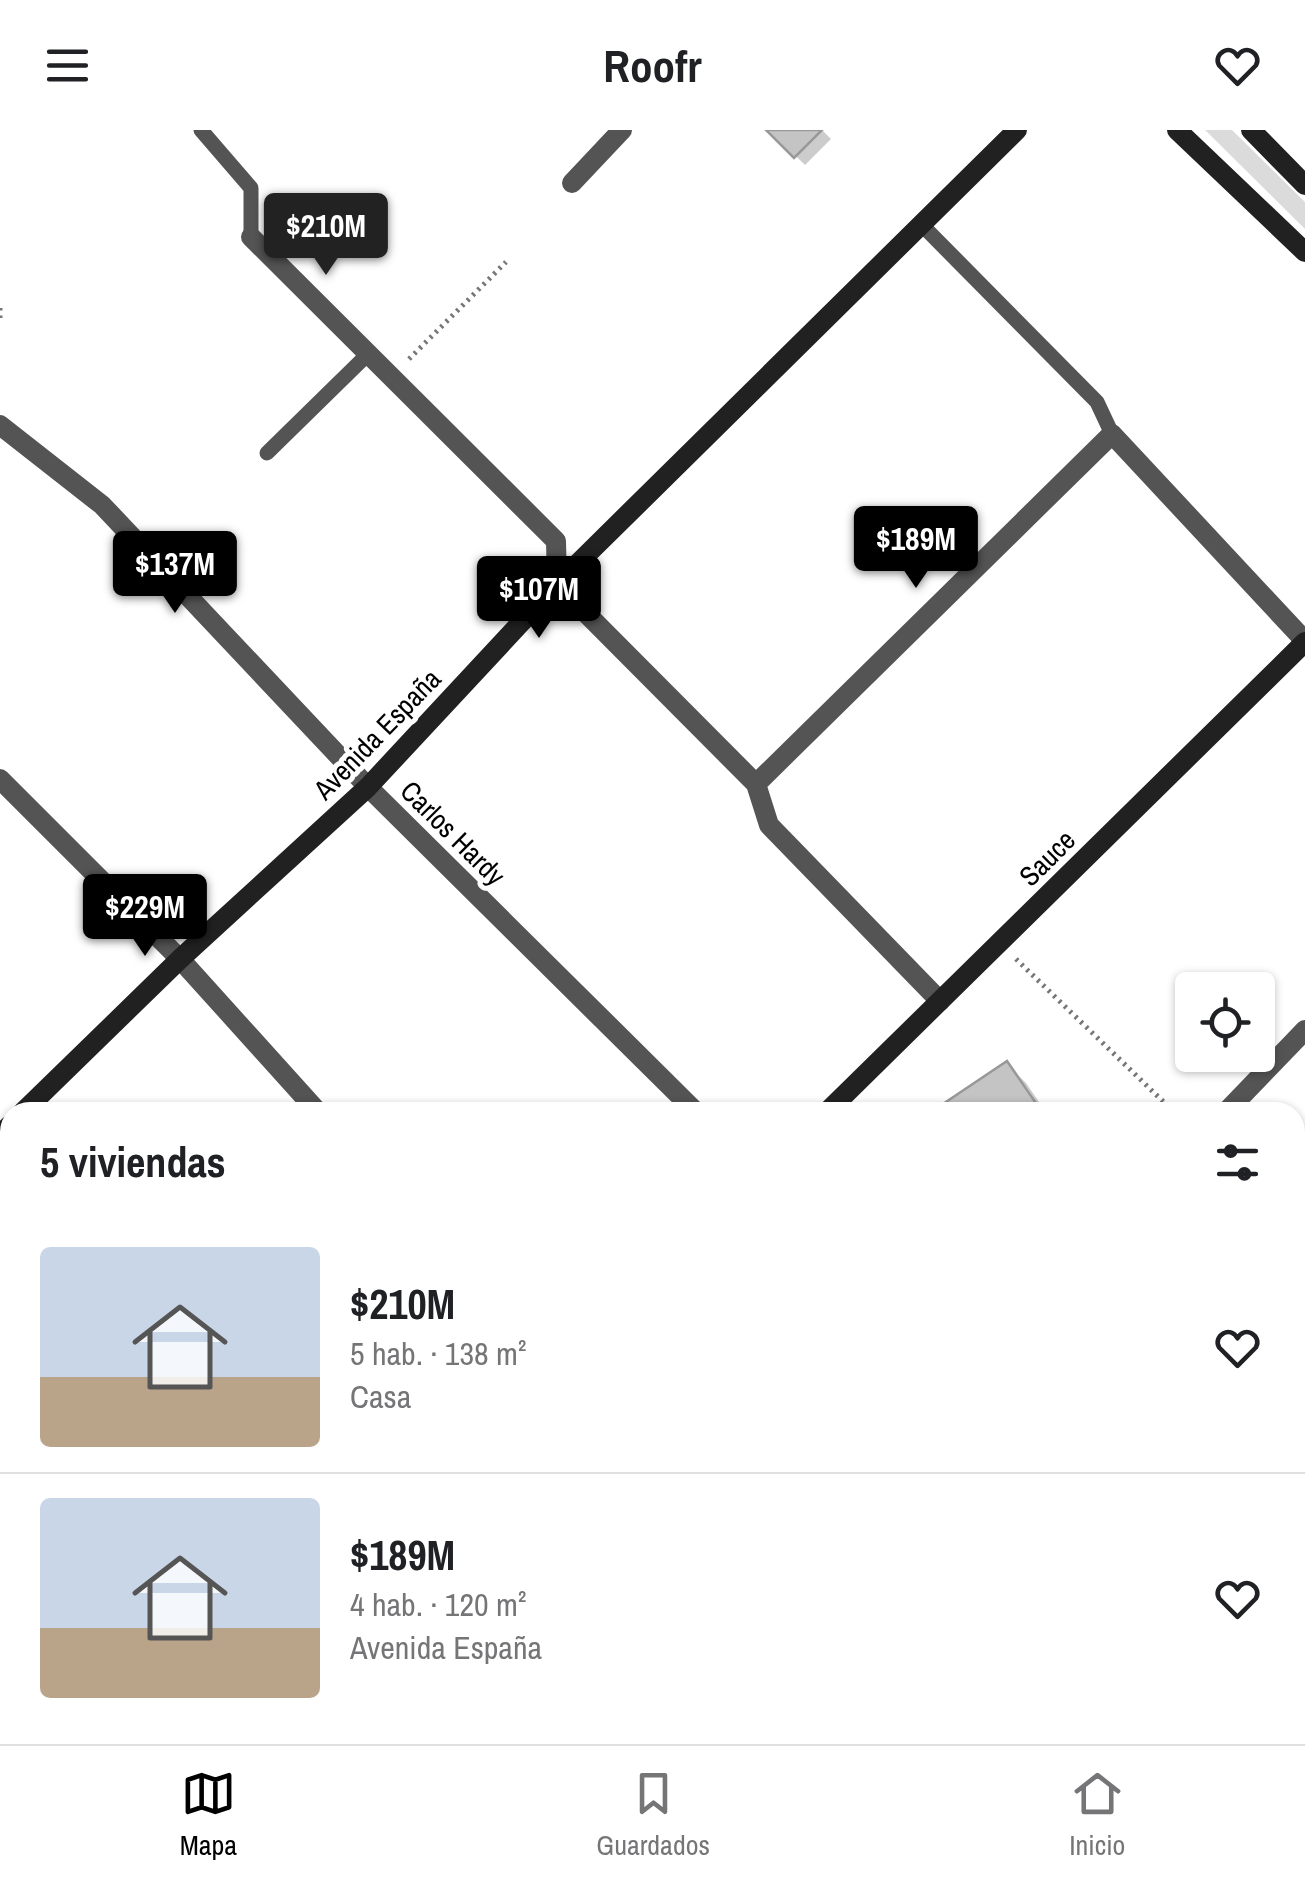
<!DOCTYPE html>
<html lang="es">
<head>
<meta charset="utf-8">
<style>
	:root { --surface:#fff; --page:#f2f2f2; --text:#202124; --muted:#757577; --line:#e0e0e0; --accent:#000 }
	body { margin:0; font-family:"Archivo Narrow",sans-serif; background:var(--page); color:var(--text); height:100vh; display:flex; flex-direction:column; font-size:38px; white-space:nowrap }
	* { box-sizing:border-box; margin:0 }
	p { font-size:32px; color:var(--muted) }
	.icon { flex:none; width:55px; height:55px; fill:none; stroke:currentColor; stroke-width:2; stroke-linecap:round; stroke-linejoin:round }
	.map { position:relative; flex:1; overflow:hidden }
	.details { position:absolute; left:0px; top:972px; width:1305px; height:642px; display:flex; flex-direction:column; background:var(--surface); border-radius:30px 30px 0 0; box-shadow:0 2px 8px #0004 }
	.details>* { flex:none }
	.controls { position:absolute; left:1175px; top:842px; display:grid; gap:20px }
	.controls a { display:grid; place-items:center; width:100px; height:100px; border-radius:10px; background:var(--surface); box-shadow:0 2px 8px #0004; font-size:50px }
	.price { position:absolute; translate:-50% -85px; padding:0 22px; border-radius:10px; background:var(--accent); color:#fff; font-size:32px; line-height:65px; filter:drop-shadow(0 2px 5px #0008) }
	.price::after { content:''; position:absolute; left:50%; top:60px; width:30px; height:22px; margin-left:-15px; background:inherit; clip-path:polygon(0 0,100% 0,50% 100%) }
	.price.active { background:#222; color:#fff }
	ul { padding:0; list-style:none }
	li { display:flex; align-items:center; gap:30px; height:250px; padding:0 40px }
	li+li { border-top:2px solid var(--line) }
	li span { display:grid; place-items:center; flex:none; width:280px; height:200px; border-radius:10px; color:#555 }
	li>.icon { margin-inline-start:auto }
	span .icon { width:120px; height:120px; fill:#fffc; stroke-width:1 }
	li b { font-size:42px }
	h2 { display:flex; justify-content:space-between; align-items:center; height:120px; padding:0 40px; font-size:42px }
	header { display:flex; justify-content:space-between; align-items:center; height:130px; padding:0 40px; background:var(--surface); font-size:45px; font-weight:700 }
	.tab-bar { display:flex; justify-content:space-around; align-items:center; height:140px; border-top:2px solid var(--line); background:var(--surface); font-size:28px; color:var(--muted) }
	.tab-bar a { display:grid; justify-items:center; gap:5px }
	.tab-bar .active { color:var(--accent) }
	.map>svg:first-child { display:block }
	.green { fill:#dbdbdb }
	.shadow { fill:#0003 }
	.building { fill:#c4c4c4; stroke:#989898; stroke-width:2.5 }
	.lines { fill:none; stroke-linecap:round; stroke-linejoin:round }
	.path { stroke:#767676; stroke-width:5; stroke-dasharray:2.5 5; stroke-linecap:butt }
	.lane { stroke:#545454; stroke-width:15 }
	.street { stroke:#545454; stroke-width:20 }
	.secondary { stroke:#212121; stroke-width:20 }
	.labels { text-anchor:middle; stroke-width:10; stroke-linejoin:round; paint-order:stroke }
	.street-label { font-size:28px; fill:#000; stroke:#fff }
</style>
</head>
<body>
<header><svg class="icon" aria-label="menu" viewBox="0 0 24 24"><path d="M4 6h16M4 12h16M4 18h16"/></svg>Roofr<svg class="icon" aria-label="heart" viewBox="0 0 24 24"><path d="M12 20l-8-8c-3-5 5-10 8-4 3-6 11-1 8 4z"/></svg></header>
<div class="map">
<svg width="1305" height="1614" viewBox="0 0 1305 1614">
	<rect width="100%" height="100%" fill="#fff"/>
	<path class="green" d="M1205,0H1232L1305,72V99Z
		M403,1605H914L923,1614H413Z"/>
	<path class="shadow" d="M769,0H822L831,9L805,35Z
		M1007,934L1026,953L1046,982H936Z
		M1295,1207L1305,1214V1281L1295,1295Z"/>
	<path class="building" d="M766,0H822L794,28Z
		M1007,931L1042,982H931Z
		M1295,1204L1305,1211V1247L1295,1261Z"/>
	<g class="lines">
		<path class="path" d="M0,178V190
			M409,229L506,132
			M1016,829L1174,982
			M1295,1102L1305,1112"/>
		<path class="lane" d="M201,0L251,58V107
			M921,94L1097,272L1112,304
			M267,323L367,225"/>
		<path class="street" d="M572,53L622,0
			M251,107L556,411L557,454L756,654L769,695L940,871
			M0,295L102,375L368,657L696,982
			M0,649L180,829L318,982
			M756,654L1112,304L1305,511
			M1226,982L1305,900
			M942,1605L951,1614
			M183,1614L193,1605"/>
		<path class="secondary" d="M1177,0L1305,122
			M1251,0L1305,55
			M23,982L180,829L368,657L557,454L1017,0
			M827,982L1305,512
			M0,1005L10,995
			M0,1305L10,1314
			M0,1360L10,1370
			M1295,1577L1305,1587
			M242,1605L251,1614
			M313,1605L322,1614"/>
	</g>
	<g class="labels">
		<g class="street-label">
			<text transform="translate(377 604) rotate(-46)" y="10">Avenida España</text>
			<text transform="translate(453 703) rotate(45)" y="10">Carlos Hardy</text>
			<text transform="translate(1047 728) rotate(-45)" y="10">Sauce</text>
		</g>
	</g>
</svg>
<div class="controls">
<a><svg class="icon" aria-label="locate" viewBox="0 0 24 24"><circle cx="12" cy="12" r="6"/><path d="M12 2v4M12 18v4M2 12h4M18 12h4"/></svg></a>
</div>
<b class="price active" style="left:326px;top:148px">$210M</b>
<b class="price" style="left:916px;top:461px">$189M</b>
<b class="price" style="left:175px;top:486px">$137M</b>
<b class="price" style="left:539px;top:511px">$107M</b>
<b class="price" style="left:145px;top:829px">$229M</b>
<section class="details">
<h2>5 viviendas<svg class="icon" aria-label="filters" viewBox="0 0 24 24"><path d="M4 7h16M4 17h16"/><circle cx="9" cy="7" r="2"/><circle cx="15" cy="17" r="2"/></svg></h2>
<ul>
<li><span style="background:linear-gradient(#c9d6e8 65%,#b9a48a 0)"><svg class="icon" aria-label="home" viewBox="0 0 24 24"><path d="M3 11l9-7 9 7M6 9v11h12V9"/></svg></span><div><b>$210M</b><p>5 hab. · 138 m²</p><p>Casa</p></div><svg class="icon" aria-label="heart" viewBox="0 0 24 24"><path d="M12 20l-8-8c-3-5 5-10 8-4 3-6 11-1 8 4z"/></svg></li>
<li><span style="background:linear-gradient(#c9d6e8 65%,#b9a48a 0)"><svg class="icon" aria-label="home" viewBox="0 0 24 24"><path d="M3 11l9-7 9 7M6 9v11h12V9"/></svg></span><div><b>$189M</b><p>4 hab. · 120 m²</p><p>Avenida España</p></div><svg class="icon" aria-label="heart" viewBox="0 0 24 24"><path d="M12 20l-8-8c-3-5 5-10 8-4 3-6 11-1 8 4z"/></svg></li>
</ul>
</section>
</div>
<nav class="tab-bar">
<a class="active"><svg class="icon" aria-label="map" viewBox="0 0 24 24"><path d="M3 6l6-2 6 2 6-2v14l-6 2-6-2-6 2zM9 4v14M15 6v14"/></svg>Mapa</a>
<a><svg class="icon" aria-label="saved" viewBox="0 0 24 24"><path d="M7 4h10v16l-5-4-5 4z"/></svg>Guardados</a>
<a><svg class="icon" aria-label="home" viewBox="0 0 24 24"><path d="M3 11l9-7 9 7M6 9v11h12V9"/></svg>Inicio</a>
</nav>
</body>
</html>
